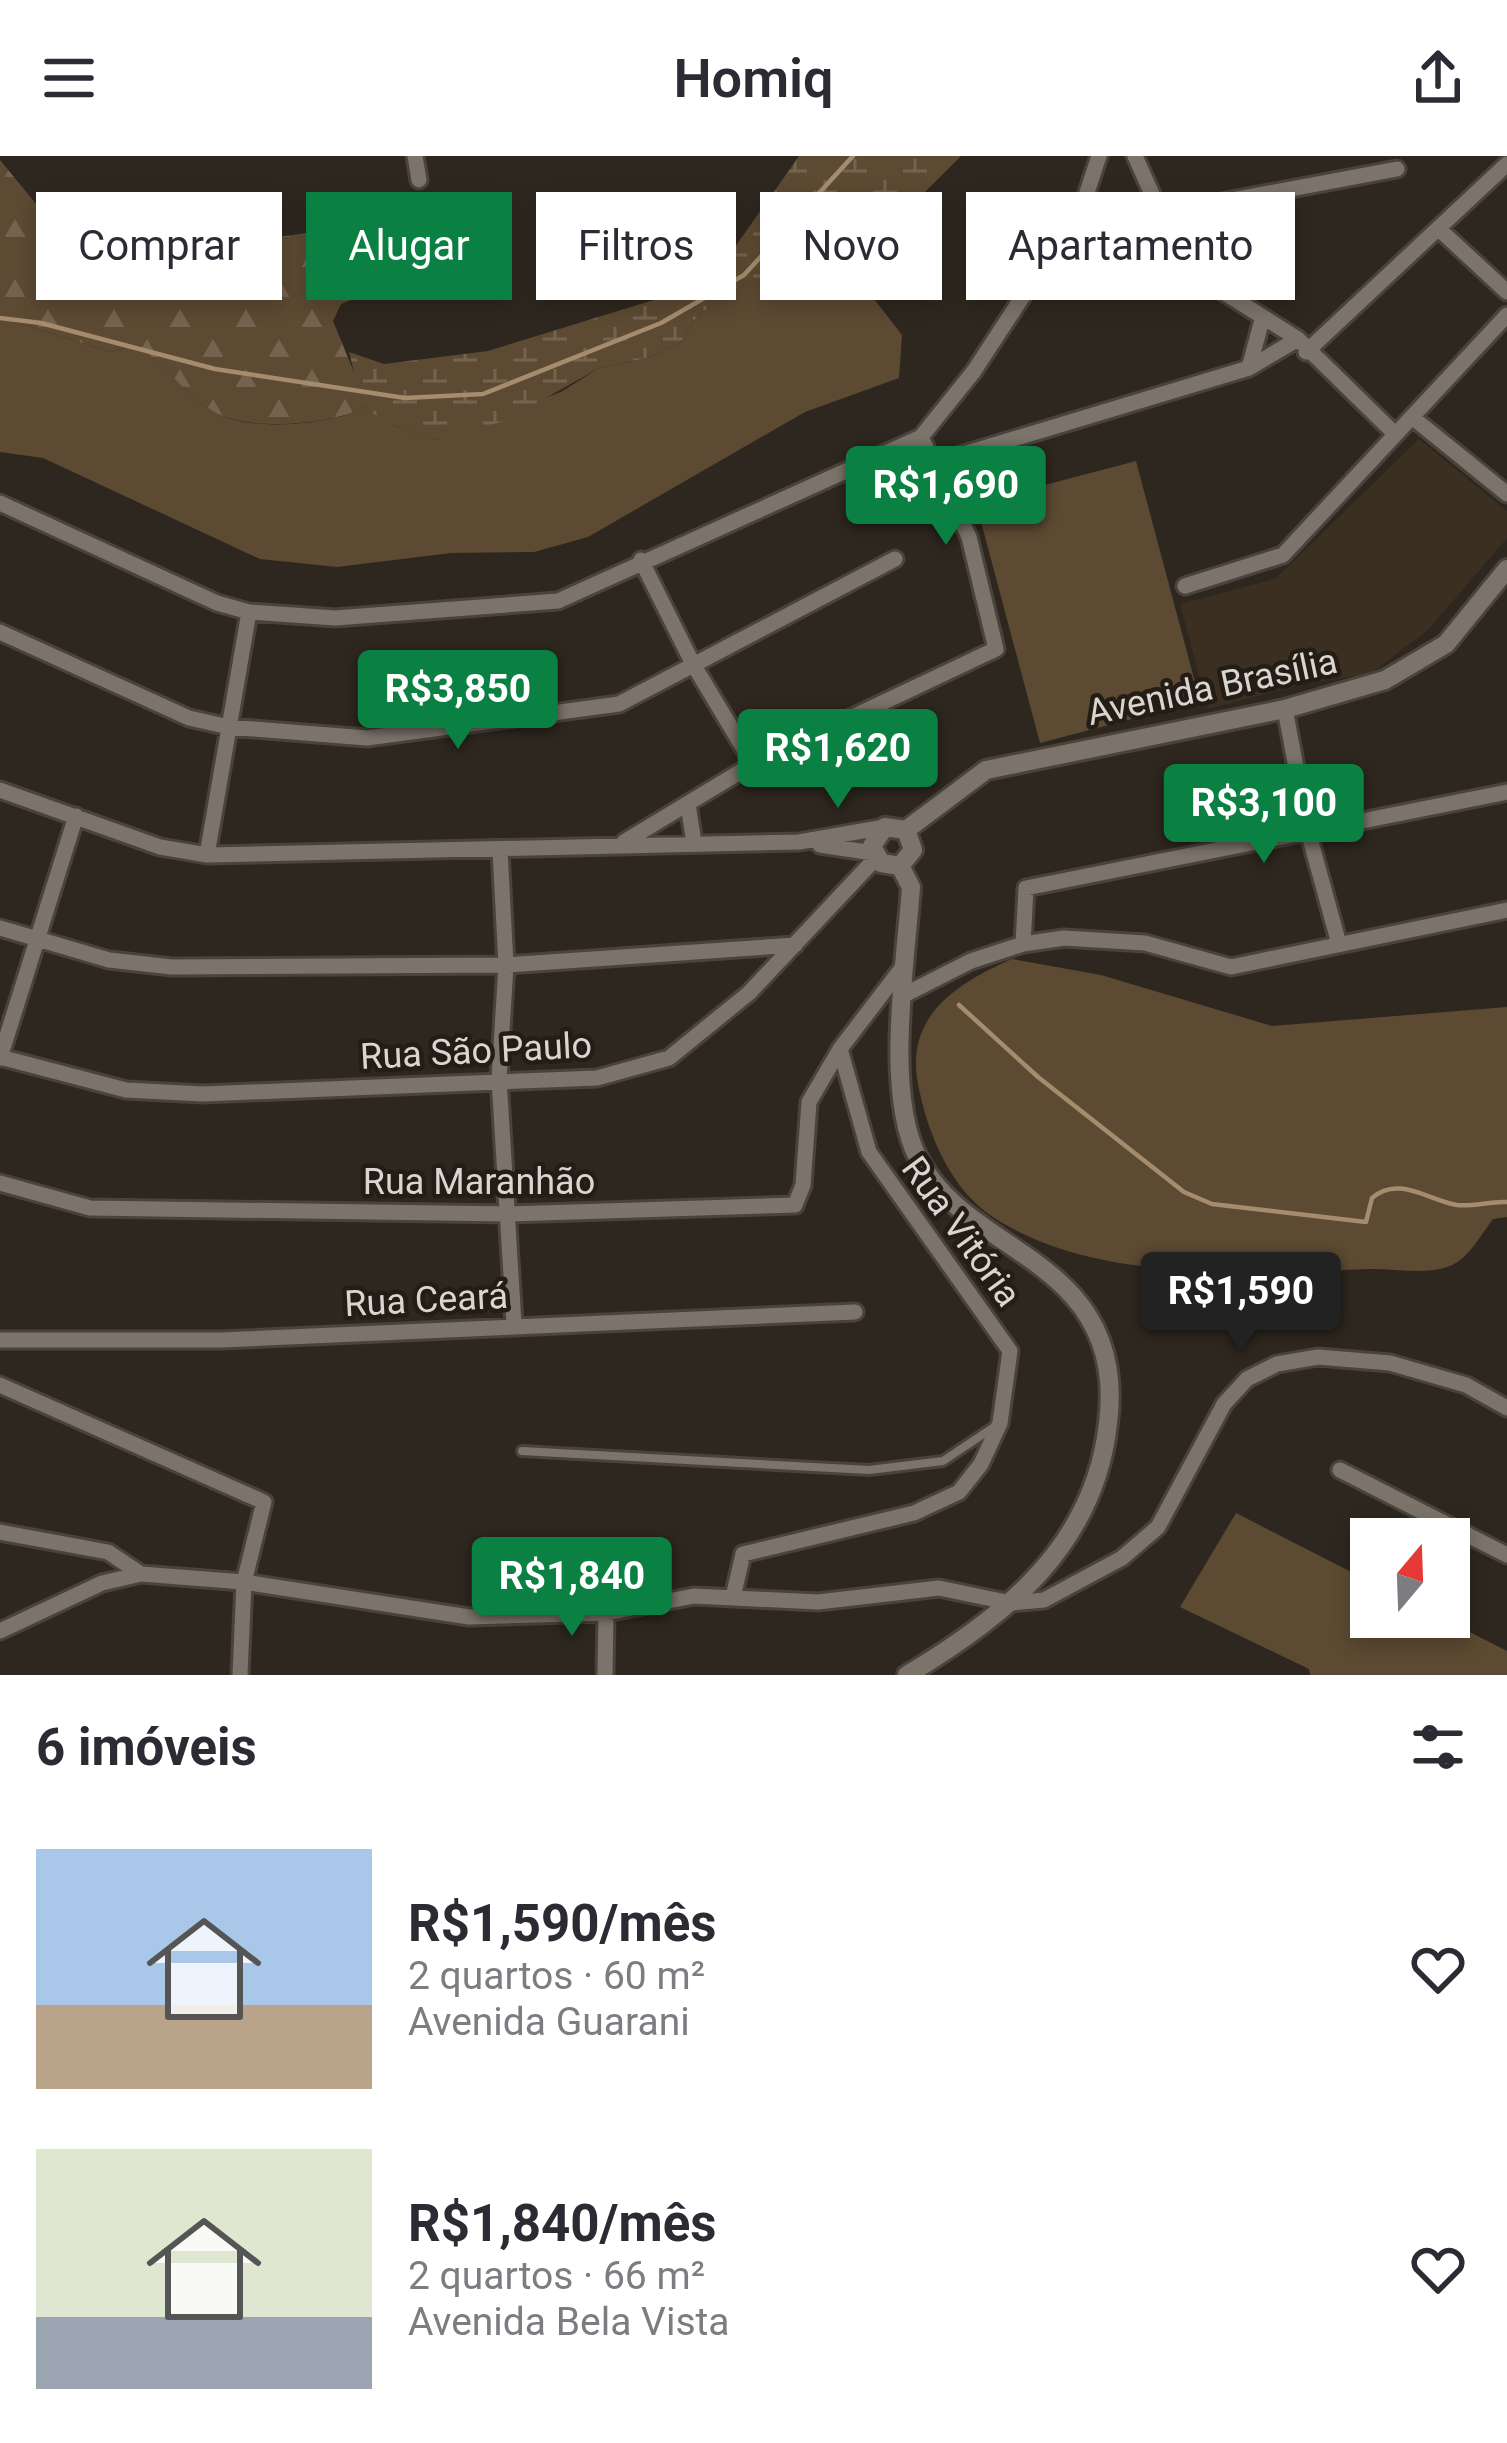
<!DOCTYPE html>
<html lang="pt">
<head>
<meta charset="utf-8">
<style>
	:root { --surface:#fff; --page:#f2f2f3; --text:#2b2b33; --muted:#7c7c81; --accent:#0b8043 }
	body { margin:0; font-family:Roboto,sans-serif; background:var(--page); color:var(--text); height:100vh; display:flex; flex-direction:column; font-size:45px; white-space:nowrap }
	* { box-sizing:border-box; margin:0 }
	p { font-size:39px; color:var(--muted) }
	.icon { flex:none; width:66px; height:66px; fill:none; stroke:currentColor; stroke-width:2; stroke-linecap:round; stroke-linejoin:round }
	.map { position:relative; height:1519px; overflow:hidden }
	.panel { display:flex; flex-direction:column; background:var(--surface); flex:1 }
	.panel>* { flex:none }
	.banner { position:absolute; left:36px; top:36px; width:1437px; height:108px; display:flex; gap:24px }
	.needle { width:78px; rotate:19deg }
	.tools { position:absolute; left:1350px; top:1362px; display:grid; gap:24px }
	.tools a { display:grid; place-items:center; width:120px; height:120px; border-radius:0px; background:var(--surface); box-shadow:0 6px 18px #0003; font-size:60px }
	.price { position:absolute; translate:-50% -102px; padding:0 27px; border-radius:12px; background:var(--accent); color:#fff; font-size:39px; line-height:78px; filter:drop-shadow(0 3px 6px #0008) }
	.price::after { content:''; position:absolute; left:50%; top:72px; width:36px; height:27px; margin-left:-18px; background:inherit; clip-path:polygon(0 0,100% 0,50% 100%) }
	.price.selected { background:#222; color:#fff }
	ul { padding:0; list-style:none }
	li { display:flex; align-items:center; gap:36px; height:300px; padding:0 36px }
	li span { display:grid; place-items:center; flex:none; width:336px; height:240px; border-radius:0px; color:#555 }
	li>.icon { margin-inline-start:auto }
	span .icon { width:144px; height:144px; fill:#fffc; stroke-width:1 }
	li b { font-size:51px }
	h2 { display:flex; justify-content:space-between; align-items:center; height:144px; padding:0 36px; font-size:51px }
	.chip { padding:0 42px; border-radius:0px; background:var(--surface); box-shadow:0 6px 18px #0003; font-size:42px; line-height:108px }
	.chip.selected { background:var(--accent); color:#fff }
	header { display:flex; justify-content:space-between; align-items:center; height:156px; padding:0 36px; background:var(--surface); font-size:54px; font-weight:600 }
	.map>svg:first-child { display:block }
	.built { fill:#3a2f21 }
	.grass { fill:#5c4a32 }
	.forest { fill:url(#forest-firs) }
	.wetland { fill:url(#wetland-marsh) }
	.lines { fill:none; stroke-linecap:round; stroke-linejoin:round }
	.stream { stroke:#a58c6d; stroke-width:4.5 }
	.service-casing { stroke:#49433c; stroke-width:14 }
	.minor-casing { stroke:#49433c; stroke-width:21 }
	.tertiary-casing { stroke:#49433c; stroke-width:24 }
	.service { stroke:#7c746b; stroke-width:8 }
	.minor { stroke:#7c746b; stroke-width:15 }
	.tertiary { stroke:#7c746b; stroke-width:18 }
	.labels { text-anchor:middle; stroke-width:9; stroke-linejoin:round; paint-order:stroke }
	.street-label { font-size:36px; fill:#dad5d0; stroke:#241d15 }
</style>
</head>
<body>
<header><svg class="icon" aria-label="menu" viewBox="0 0 24 24"><path d="M4 6h16M4 12h16M4 18h16"/></svg>Homiq<svg class="icon" aria-label="share" viewBox="0 0 24 24"><path d="M12 15V3M7 8l5-5 5 5M5 13v7h14v-7"/></svg></header>
<div class="map">
<svg width="1507" height="1519" viewBox="0 0 1507 1519">
	<defs>
		<pattern id="forest-firs" width="22" height="20" patternUnits="userSpaceOnUse" patternTransform="scale(3)"><rect width="22" height="20" fill="#5c4a32"/><path d="M5 1l3.5 6h-7zM16 11l3.5 6h-7z" fill="#73634f"/></pattern>
		<pattern id="wetland-marsh" width="20" height="14" patternUnits="userSpaceOnUse" patternTransform="scale(3)"><rect width="20" height="14" fill="#5c4a32"/><path d="M1 5h8M5 5V1M11 12h8M15 12V8" fill="none" stroke="#73634f"/></pattern>
	</defs>
	<rect width="100%" height="100%" fill="#2e271f"/>
	<path class="built" d="M1419,283L1507,355V382L1428,474L1370,518L1304,528L1208,553L1180,448L1275,423Z"/>
	<path class="grass" d="M833,100L857,121L902,179L899,222L805,256L588,381L534,396L451,397L337,411L260,403L43,302L0,296V161L110,196L136,189C165,208 184,238 214,256C249,277 333,269 368,250L392,269L434,284L561,236L599,212L647,202L680,187L698,159L737,133Z
		M1136,305L1200,545L1040,587L976,347Z
		M1012,803L1101,819L1272,870L1507,851V1061L1493,1063C1481,1079 1468,1103 1450,1110C1423,1120 1396,1112 1368,1113C1254,1118 1092,1127 993,1061C950,1033 927,976 918,928C905,861 955,828 1012,803Z
		M1236,1357L1371,1426V1461H1440L1507,1495V1519H1310L1309,1513L1180,1451Z"/>
	<path class="forest" d="M0,4L46,60L232,88L306,77L351,94L371,135L341,148L333,165L368,250C333,269 249,276 214,256C184,238 165,208 136,189L110,196L0,161Z"/>
	<path class="wetland" d="M799,0H961L901,60L851,79L832,101L737,133L698,159L680,187L647,202L599,212L505,265L433,284L392,269L374,258L360,240L349,196L384,208L488,195L683,135L728,101Z"/>
	<g class="lines">
		<path class="stream" d="M0,162L41,167L215,213L405,242L483,238L661,167L744,119L853,0
			M959,849L1038,921L1184,1036L1212,1048L1366,1066L1372,1042C1398,1019 1428,1044 1457,1049C1473,1051 1490,1045 1507,1046"/>
		<defs>
			<path id="service" d="M522,1295L869,1314L943,1305L994,1271"/>
			<path id="minor" d="M415,0L419,24
				M1135,0L1185,112
				M1163,57L1397,13
				M1440,74L1507,136
				M1074,76L1099,0
				M1306,196L1507,8
				M1249,212L1262,164
				M1412,261L1507,338
				M934,307L1249,212L1298,183
				M0,347L217,447L249,456L335,462L558,445L921,281L974,215L1053,94L1085,74L1185,112L1298,183L1394,277
				M641,404L693,508L753,608
				M1185,430L1283,399L1507,159
				M0,476L189,562L229,571L367,582L619,548L895,403
				M1285,553L1308,675L1339,788
				M0,634L160,691L207,699L799,686L885,671
				M688,648L694,687
				M624,686L753,608L996,493L969,381L921,281
				M820,689L873,697
				M500,694L506,809L499,923L514,1168
				M207,699L249,456
				M0,772L109,804L172,811L506,809L795,789
				M1023,788L1026,732L1507,636
				M904,839L971,805L1023,788L1064,782L1145,787L1231,811L1507,754
				M0,901L126,934L203,938L597,922L669,902L749,837L876,702
				M0,902L76,660
				M0,1027L90,1052L509,1058L795,1049L803,1029L809,946L840,893
				M0,1184H222L855,1156
				M0,1229L264,1346L244,1426L240,1519
				M1340,1314L1507,1399
				M0,1376L108,1396L141,1418
				M733,1441L743,1398L914,1357L959,1336L981,1308L1000,1267L1010,1195L869,996L840,893L905,808
				M0,1475L102,1427L141,1418L244,1426L469,1461L606,1457L694,1440L818,1446L939,1432L1011,1447L1044,1444L1122,1402L1158,1371L1224,1248L1247,1223L1277,1208L1318,1201L1390,1207L1466,1229L1507,1252
				M605,1519L606,1457"/>
			<path id="tertiary" d="M906,674L986,614L1285,553L1385,524L1446,488L1507,413
				M900,710L911,731C906,805 884,936 918,1002C952,1068 1027,1088 1073,1140C1106,1177 1114,1220 1108,1267C1095,1389 1006,1460 907,1519
				M900,710L881,707L872,690L885,671L906,674
				M900,710L913,694L906,674"/>
		</defs>
		<use href="#service" class="service-casing"/>
		<use href="#minor" class="minor-casing"/>
		<use href="#tertiary" class="tertiary-casing"/>
		<use href="#service" class="service"/>
		<use href="#minor" class="minor"/>
		<use href="#tertiary" class="tertiary"/>
	</g>
	<g class="labels">
		<g class="street-label">
			<text transform="translate(1212 530) rotate(-12)" y="13">Avenida Brasília</text>
			<text transform="translate(476 894) rotate(-3)" y="13">Rua São Paulo</text>
			<text x="479" y="1038">Rua Maranhão</text>
			<text transform="translate(962 1075) rotate(54)" y="13">Rua Vitória</text>
			<text transform="translate(426 1143) rotate(-3)" y="13">Rua Ceará</text>
		</g>
	</g>
</svg>
<div class="tools">
<a><svg class="needle" viewBox="-14 -14 28 28"><path d="M0-13l5 13h-10z" fill="#e53935"/><path d="M0 13l5-13h-10z" fill="#7c7c81"/></svg></a>
</div>
<b class="price" style="left:946px;top:392px">R$1,690</b>
<b class="price" style="left:458px;top:596px">R$3,850</b>
<b class="price" style="left:838px;top:655px">R$1,620</b>
<b class="price" style="left:1264px;top:710px">R$3,100</b>
<b class="price selected" style="left:1241px;top:1198px">R$1,590</b>
<b class="price" style="left:572px;top:1483px">R$1,840</b>
<div class="banner">
<a class="chip">Comprar</a>
<a class="chip selected">Alugar</a>
<a class="chip">Filtros</a>
<a class="chip">Novo</a>
<a class="chip">Apartamento</a>
</div>
</div>
<section class="panel">
<h2>6 imóveis<svg class="icon" aria-label="filters" viewBox="0 0 24 24"><path d="M4 7h16M4 17h16"/><circle cx="9" cy="7" r="2"/><circle cx="15" cy="17" r="2"/></svg></h2>
<ul>
<li><span style="background:linear-gradient(#a9c7e8 65%,#b9a48a 0)"><svg class="icon" aria-label="home" viewBox="0 0 24 24"><path d="M3 11l9-7 9 7M6 9v11h12V9"/></svg></span><div><b>R$1,590/mês</b><p>2 quartos · 60 m²</p><p>Avenida Guarani</p></div><svg class="icon" aria-label="heart" viewBox="0 0 24 24"><path d="M12 20l-8-8c-3-5 5-10 8-4 3-6 11-1 8 4z"/></svg></li>
<li><span style="background:linear-gradient(#dfe7d0 70%,#9aa5b1 0)"><svg class="icon" aria-label="home" viewBox="0 0 24 24"><path d="M3 11l9-7 9 7M6 9v11h12V9"/></svg></span><div><b>R$1,840/mês</b><p>2 quartos · 66 m²</p><p>Avenida Bela Vista</p></div><svg class="icon" aria-label="heart" viewBox="0 0 24 24"><path d="M12 20l-8-8c-3-5 5-10 8-4 3-6 11-1 8 4z"/></svg></li>
</ul>
</section>
</body>
</html>
